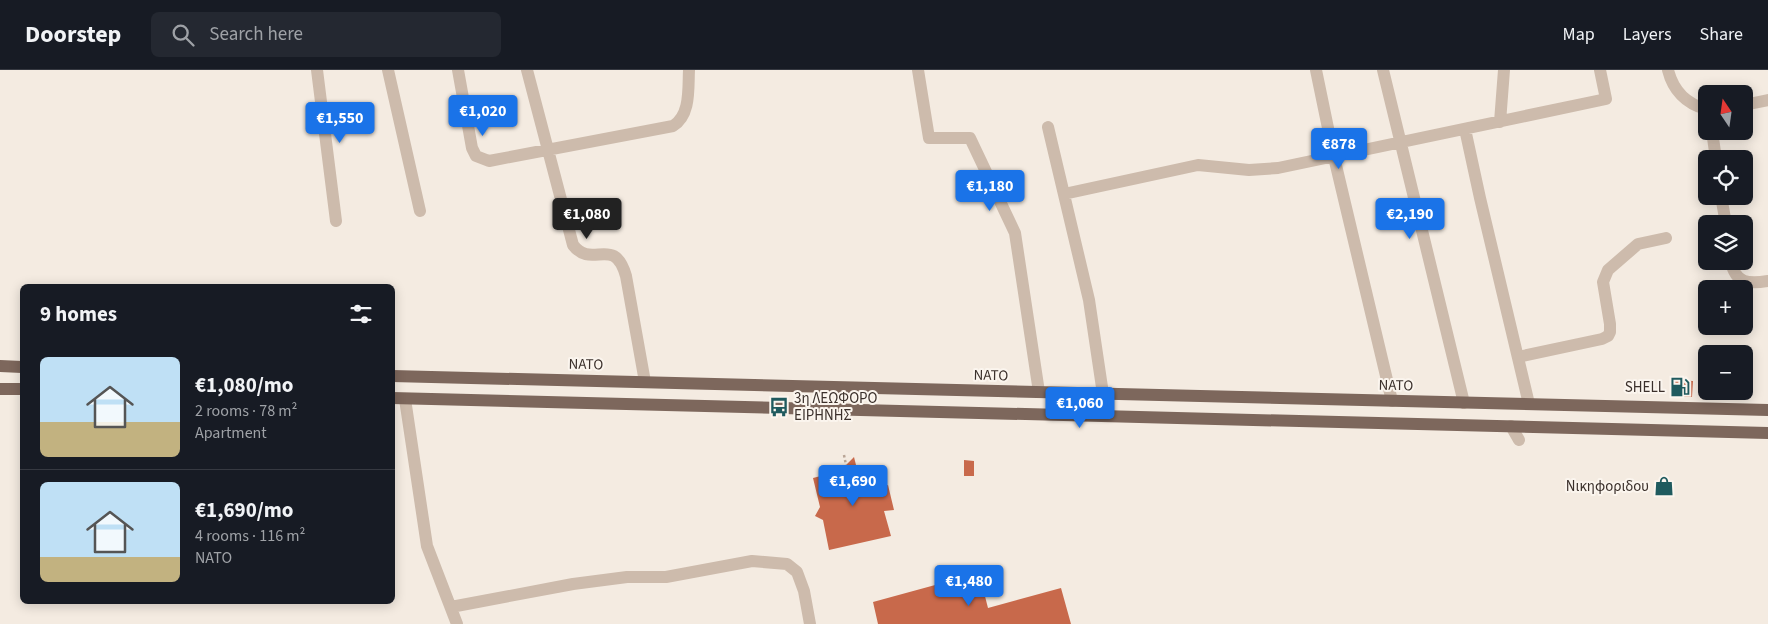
<!DOCTYPE html>
<html lang="en">
<head>
<meta charset="utf-8">
<style>
	:root { --surface:#171b24; --page:#242831; --text:#f1f3f6; --muted:#9ea1a6; --line:#363941; --accent:#1a73e8 }
	body { margin:0; font-family:"Source Sans 3",sans-serif; background:var(--page); color:var(--text); height:100vh; display:flex; flex-direction:column; font-size:19px; white-space:nowrap }
	* { box-sizing:border-box; margin:0 }
	p { font-size:16px; color:var(--muted) }
	.icon { flex:none; width:28px; height:28px; fill:none; stroke:currentColor; stroke-width:2; stroke-linecap:round; stroke-linejoin:round }
	.map { position:relative; flex:1; overflow:hidden }
	.details { position:absolute; left:20px; top:214px; width:375px; height:320px; display:flex; flex-direction:column; background:var(--surface); border-radius:8px; box-shadow:0 2px 12px #0003 }
	.details>* { flex:none }
	.needle { width:32px; rotate:347deg }
	.buttons { position:absolute; left:1698px; top:15px; display:grid; gap:10px }
	.buttons a { display:grid; place-items:center; width:55px; height:55px; border-radius:8px; background:var(--surface); box-shadow:0 2px 12px #0003; font-size:25px }
	.price { position:absolute; translate:-50% -42px; padding:0 11px; border-radius:5px; background:var(--accent); color:#fff; font-size:16px; line-height:32px; filter:drop-shadow(0 1px 2px #0008) }
	.price::after { content:''; position:absolute; left:50%; top:30px; width:15px; height:11px; margin-left:-8px; background:inherit; clip-path:polygon(0 0,100% 0,50% 100%) }
	.price.selected { background:#222; color:#fff }
	ul { padding:0; list-style:none }
	li { display:flex; align-items:center; gap:15px; height:125px; padding:0 20px }
	li+li { border-top:1px solid var(--line) }
	li span { display:grid; place-items:center; flex:none; width:140px; height:100px; border-radius:8px; color:#555 }
	li>.icon { margin-inline-start:auto }
	span .icon { width:60px; height:60px; fill:#fffc; stroke-width:1 }
	li b { font-size:21px }
	h2 { display:flex; justify-content:space-between; align-items:center; height:60px; padding:0 20px; font-size:21px }
	header { display:flex; align-items:center; gap:30px; box-sizing:border-box; height:70px; padding:0 25px; background:var(--surface); border-bottom:1px solid var(--line) }
	header strong { font-size:24px }
	nav { display:flex; gap:28px; margin-inline-start:auto; font-size:18px }
	.search { width:350px; height:45px; background:var(--page); display:flex; align-items:center; gap:12px; box-sizing:border-box; padding:0 18px; border-radius:8px; color:var(--muted); font-size:19px }
	.map>svg:first-child { display:block }
	.building { fill:#c8694b }
	.lines { fill:none; stroke-linecap:round; stroke-linejoin:round }
	.path { stroke:#b9a596; stroke-width:2.5; stroke-dasharray:2.5 2.5; stroke-linecap:butt }
	.minor { stroke:#cdbbac; stroke-width:12 }
	.major { stroke:#7d675c; stroke-width:12 }
	.labels { text-anchor:middle; stroke-width:4; stroke-linejoin:round; paint-order:stroke }
	.street-label { font-size:15px; fill:#3b302b; stroke:#fbf5ee }
	.poi-label { font-size:15px; fill:#3b302b; stroke:#fbf5ee; text-anchor:end }
</style>
</head>
<body>
<header>
<strong>Doorstep</strong>
<div class="search"><svg class="icon" aria-label="search" viewBox="0 0 24 24"><circle cx="10" cy="10" r="6"/><path d="M15 15l6 6"/></svg>Search here</div>
<nav><a>Map</a><a>Layers</a><a>Share</a></nav>
</header>
<div class="map">
<svg width="1768" height="554" viewBox="0 0 1768 554">
	<rect width="100%" height="100%" fill="#f4ebe1"/>
	<path class="building" d="M1673,310L1693,311L1692,327H1672Z
		M854,387L859,407L877,403L880,417L888,415L894,440L884,441L891,466L829,480L823,450L815,446L820,437L813,408L840,401Z
		M964,390L974,391V406H964Z
		M979,503L988,538L1061,518L1071,554H878L873,532Z"/>
	<g class="lines">
		<path class="path" d="M844,385L846,395"/>
		<path class="minor" d="M317,0L336,151
			M388,0L420,141
			M458,0L472,78L476,86L489,91L673,56C691,45 688,18 689,0
			M527,0L573,175C592,200 614,164 626,206L645,312
			M918,0L929,68H970L1015,163L1039,322
			M1316,0L1334,87L1392,331
			M1383,0L1464,333
			M1668,0C1673,20 1686,34 1706,39
			M1744,35L1768,30
			M1500,52L1504,0
			M1048,57L1089,230L1103,324
			M1465,59L1480,128L1529,334
			M1712,61L1716,89
			M1064,124L1198,95L1249,100L1278,98L1606,29L1600,0
			M1721,126L1726,154
			M1731,191C1735,214 1749,214 1768,211
			M1518,287L1602,269L1608,266L1610,262V254L1603,212L1608,200L1638,174L1666,168
			M405,329L427,476L457,554
			M1511,356L1519,370
			M451,537L573,514L627,507H666L752,491L787,494L797,502L804,521L810,554"/>
		<path class="major" d="M0,296L22,297
			M392,306L1768,340
			M0,319H22
			M392,328L1768,363"/>
	</g>
	<defs>
		<symbol id="fuel-bare" viewBox="-9 -9 18 18"><path d="M-5.5-6h7V0h2V4h1.3V-2.5L3-4.5l.8-.8L6-3V5H2.5V1h-1V6h-7ZM-4.2-4.7v3.2H.2V-4.7Z" fill="#1f5a5e" stroke="#fbf5ee" stroke-width="2.5" paint-order="stroke"/></symbol>
		<symbol id="bus-bare" viewBox="-9 -9 18 18"><path d="M-5-6H5V4H4V6H2V4H-2V6H-4V4H-5ZM-3.5-4V0h7V-4ZM-3.5 1.2v1.5H-2V1.2ZM2 1.2v1.5H3.5V1.2Z" fill="#1f5a5e" stroke="#fbf5ee" stroke-width="2.5" paint-order="stroke"/></symbol>
		<symbol id="shop-bare" viewBox="-9 -9 18 18"><path d="M-5-2.5h2.3a2.7 3.5 0 0 1 5.4 0H5L5.5 6h-11ZM-1.5-2.5h3a1.5 2.3 0 0 0-3 0Z" fill="#1f5a5e" stroke="#fbf5ee" stroke-width="2.5" paint-order="stroke"/></symbol>
	</defs>
	<g fill-rule="evenodd">
		<use href="#fuel-bare" x="1666" y="303" width="28" height="28"/>
		<use href="#bus-bare" x="765" y="323" width="28" height="28"/>
		<use href="#shop-bare" x="1650" y="402" width="28" height="28"/>
	</g>
	<g class="labels">
		<g class="street-label">
			<text transform="translate(586 294) rotate(1)" y="5">ΝΑΤΟ</text>
			<text transform="translate(991 305) rotate(1)" y="5">ΝΑΤΟ</text>
			<text transform="translate(1396 315) rotate(1)" y="5">ΝΑΤΟ</text>
		</g>
		<g class="poi-label">
			<text x="1665" y="322">SHELL</text>
			<text x="794" y="333" text-anchor="start">3η ΛΕΩΦΟΡΟ<tspan x="794" dy="17">ΕΙΡΗΝΗΣ</tspan></text>
			<text x="1649" y="421">Νικηφοριδου</text>
		</g>
	</g>
</svg>
<div class="buttons">
<a><svg class="needle" viewBox="-14 -14 28 28"><path d="M0-13l5 13h-10z" fill="#e53935"/><path d="M0 13l5-13h-10z" fill="#9ea1a6"/></svg></a>
<a><svg class="icon" aria-label="locate" viewBox="0 0 24 24"><circle cx="12" cy="12" r="6"/><path d="M12 2v4M12 18v4M2 12h4M18 12h4"/></svg></a>
<a><svg class="icon" aria-label="layers" viewBox="0 0 24 24"><path d="M12 4l9 5-9 5-9-5zM3 14l9 5 9-5"/></svg></a>
<a>+</a>
<a>−</a>
</div>
<b class="price" style="left:483px;top:67px">€1,020</b>
<b class="price" style="left:340px;top:74px">€1,550</b>
<b class="price" style="left:1339px;top:100px">€878</b>
<b class="price" style="left:990px;top:142px">€1,180</b>
<b class="price selected" style="left:587px;top:170px">€1,080</b>
<b class="price" style="left:1410px;top:170px">€2,190</b>
<b class="price" style="left:1080px;top:359px">€1,060</b>
<b class="price" style="left:853px;top:437px">€1,690</b>
<b class="price" style="left:969px;top:537px">€1,480</b>
<section class="details">
<h2>9 homes<svg class="icon" aria-label="filters" viewBox="0 0 24 24"><path d="M4 7h16M4 17h16"/><circle cx="9" cy="7" r="2"/><circle cx="15" cy="17" r="2"/></svg></h2>
<ul>
<li><span style="background:linear-gradient(#bfe0f5 65%,#c2b280 0)"><svg class="icon" aria-label="home" viewBox="0 0 24 24"><path d="M3 11l9-7 9 7M6 9v11h12V9"/></svg></span><div><b>€1,080/mo</b><p>2 rooms · 78 m²</p><p>Apartment</p></div></li>
<li><span style="background:linear-gradient(#bfe0f5 75%,#c2b280 0)"><svg class="icon" aria-label="home" viewBox="0 0 24 24"><path d="M3 11l9-7 9 7M6 9v11h12V9"/></svg></span><div><b>€1,690/mo</b><p>4 rooms · 116 m²</p><p>ΝΑΤΟ</p></div></li>
</ul>
</section>
</div>
</body>
</html>
